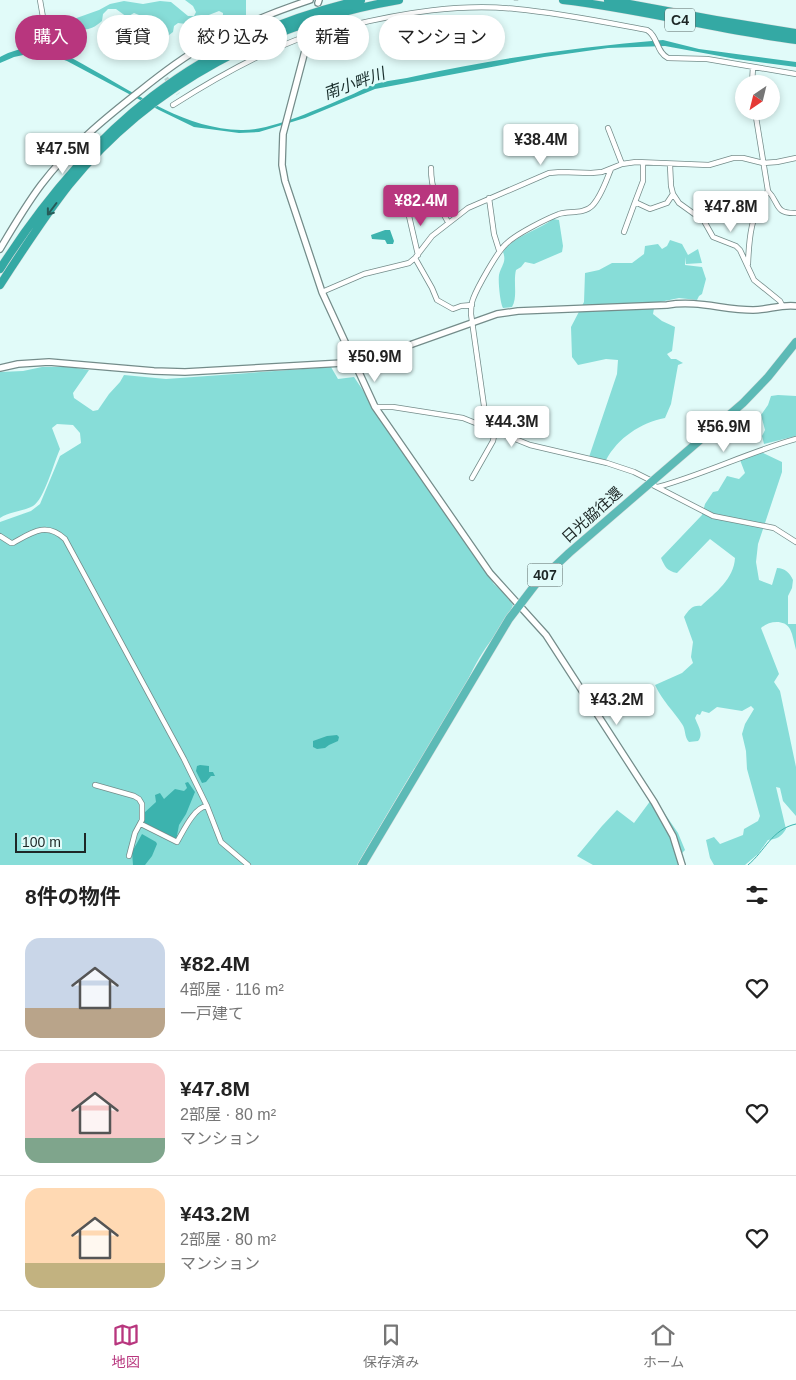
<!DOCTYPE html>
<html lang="ja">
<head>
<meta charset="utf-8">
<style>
	:root { --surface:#fff; --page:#f2f2f2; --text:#222; --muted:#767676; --line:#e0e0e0; --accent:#b8367e }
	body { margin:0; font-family:Arial,"Noto Sans JP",sans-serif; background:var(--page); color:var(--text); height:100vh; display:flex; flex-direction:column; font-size:19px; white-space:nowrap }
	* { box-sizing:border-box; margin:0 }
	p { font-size:16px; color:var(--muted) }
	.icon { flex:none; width:28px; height:28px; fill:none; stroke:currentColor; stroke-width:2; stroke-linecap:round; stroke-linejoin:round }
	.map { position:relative; height:865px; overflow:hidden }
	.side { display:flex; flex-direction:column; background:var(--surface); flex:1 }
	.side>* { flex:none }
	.hud { position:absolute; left:15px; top:15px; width:500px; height:45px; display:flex; gap:10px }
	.needle { width:32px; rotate:215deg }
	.controls { position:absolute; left:735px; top:75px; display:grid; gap:10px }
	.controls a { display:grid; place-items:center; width:45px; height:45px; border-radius:50%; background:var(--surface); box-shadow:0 2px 8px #0003; font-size:25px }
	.scale { position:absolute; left:15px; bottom:12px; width:71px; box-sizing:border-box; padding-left:5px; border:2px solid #1d2726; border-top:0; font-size:14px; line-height:18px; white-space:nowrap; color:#1d2726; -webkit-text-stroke:4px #e1fbf9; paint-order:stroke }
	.price { position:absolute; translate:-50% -42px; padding:0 11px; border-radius:5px; background:#fff; color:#222; font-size:16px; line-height:32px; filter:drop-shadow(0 1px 2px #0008) }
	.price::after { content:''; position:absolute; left:50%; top:30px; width:15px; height:11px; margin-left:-8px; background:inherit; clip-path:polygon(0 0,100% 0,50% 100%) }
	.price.selected { background:var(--accent); color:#fff }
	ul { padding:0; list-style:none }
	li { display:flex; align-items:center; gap:15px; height:125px; padding:0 25px }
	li+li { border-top:1px solid var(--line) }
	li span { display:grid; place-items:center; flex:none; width:140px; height:100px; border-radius:15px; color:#555 }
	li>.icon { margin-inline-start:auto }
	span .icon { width:60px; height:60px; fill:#fffc; stroke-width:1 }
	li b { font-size:21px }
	h2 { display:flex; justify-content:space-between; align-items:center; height:60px; padding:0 25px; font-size:21px }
	.chip { padding:0 18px; border-radius:22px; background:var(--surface); box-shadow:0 2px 8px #0003; font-size:18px; line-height:45px }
	.chip.selected { background:var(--accent); color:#fff }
	.dock { display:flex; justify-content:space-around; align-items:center; height:70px; border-top:1px solid var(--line); background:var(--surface); font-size:14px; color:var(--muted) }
	.dock a { display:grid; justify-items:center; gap:2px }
	.dock .selected { color:var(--accent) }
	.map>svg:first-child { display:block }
	.green { fill:#87ddd8 }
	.water { fill:#3cb3ae }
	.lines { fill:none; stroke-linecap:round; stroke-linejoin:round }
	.stream { stroke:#3cb3ae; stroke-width:1 }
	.minor-tunnel { stroke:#bad1cf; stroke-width:4.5; stroke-dasharray:4.5 2; stroke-linecap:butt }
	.minor-casing { stroke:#748c8a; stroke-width:6 }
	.tertiary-casing { stroke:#748c8a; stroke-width:8 }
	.trunk-casing { stroke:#dbdcdc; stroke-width:9 }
	.motorway-casing { stroke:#dbdcdc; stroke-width:9 }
	.minor { stroke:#fff; stroke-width:4.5 }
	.tertiary { stroke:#fff; stroke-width:5.5 }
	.trunk { stroke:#5cbab6; stroke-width:8 }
	.motorway { stroke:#34a9a4; stroke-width:8 }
	.oneway { stroke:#265b58 }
	.labels { text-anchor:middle; stroke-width:4.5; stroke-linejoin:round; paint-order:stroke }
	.shield { fill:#e1fbf9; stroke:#586765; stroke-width:1 }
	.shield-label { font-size:14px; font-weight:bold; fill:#1d2726 }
	.street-label { font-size:15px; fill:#1d2726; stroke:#e1fbf9 }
	.water-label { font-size:16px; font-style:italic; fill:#192e2c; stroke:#e1fbf9 }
</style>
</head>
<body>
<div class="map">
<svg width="796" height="865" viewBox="0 0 796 865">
	<rect width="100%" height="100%" fill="#e1fbf9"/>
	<path class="green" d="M185,0H246V20L217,33L216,30C221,24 223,21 223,13L219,11L186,24L178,23L174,26L173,32L165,38L161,35L155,38L139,15L134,13L127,17L116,9H108L103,14L102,21C92,29 90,30 76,29L72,37H51L47,33L50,23L71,20L99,10L110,4L124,1L143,4L160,1L171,2L188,16H194L196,12L193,6Z
		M553,219L559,220L563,246L562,252L534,264L525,262L521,267L516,270C513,282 518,297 512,307L503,308C500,303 498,281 499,275C501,266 507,262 503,252C515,235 537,231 553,219Z
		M670,240L682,244L688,255L698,249L702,263L686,264V257L685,265L702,267L706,279L702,294L699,296L697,300L679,298L655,303L653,314L662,321L675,327L672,351L667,354L671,359H676L683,363L678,365L671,404L665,418C640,423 618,438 606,460L589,457L617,374L618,360L606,359L578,365L572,357L571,327L584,302L585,273L599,270L612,263H632L644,254L645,246L658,244L662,249L667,246Z
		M42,367H70L89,370L73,393L74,398L93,411L98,410L109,394L120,382L124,375L166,379L331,367L338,379L354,377L463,540L494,584L505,594L513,605C508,619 499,630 490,642C480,655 471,672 465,687L421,761L414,769L357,865H0V522L31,511L40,504L60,456L81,443L80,433L73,425L57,424L52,428L60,449C54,462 44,500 33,506C22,512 10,511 0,518V372L23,371Z
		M778,395L796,396V436L764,444L762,436L765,430L761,415L768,405L771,396Z
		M759,451L782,462V472L758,544L756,562L759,580L772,585L777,568C785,568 790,573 793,580L792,588L788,596V624H796V650C794,643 793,635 790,629C784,619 769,621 761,628L779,674L774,682L780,691L796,767V816L783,801L780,788L776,787L786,829C781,837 777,839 768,840L758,854L745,865H714L710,858L706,840L714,837L720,844L743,835L744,829L758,821L760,816L747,769L746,751L742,734L745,724L754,709L751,706L742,711L717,707L709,713L702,711L700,715L697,714L695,718C698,726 704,734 698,741L689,742C684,737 686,729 682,724C673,710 663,702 655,685L682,673L693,663L691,657L693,642L684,617C689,610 692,605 701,606C715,593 734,579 735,558L710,539L677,573C667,571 665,567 661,558L702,515L705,504L713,492L718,491L727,476L739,479L745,473L740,460Z
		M651,800L656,801L678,833L685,850L681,854L686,865H593L577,856L602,826L617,810L634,823Z"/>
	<path class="water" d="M663,40L699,49L796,62V67L736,59L665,46L608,48L544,57L375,89L305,118L259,132L239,133L194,127L159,110L67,61L50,55L28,54L14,57L0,63V57C12,50 30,46 44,48C61,50 80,63 95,71C140,96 187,129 241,130C272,131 322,107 351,95C360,91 370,85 379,83C391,80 404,79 416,76C498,58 580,47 663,40Z
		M385,230H390L394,241L393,244H387L385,240L372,239L371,235Z
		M337,735L339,737L338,741L329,745L325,748L317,749L313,747V741L327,736Z
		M200,765L209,766V772H213L215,776H211L206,782L202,783L196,771L197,766Z
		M188,782L195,792L186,814L179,825L176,841L148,826L142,820L144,813L156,802L155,795L160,793L164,799L175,789L184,791L187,788L185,783Z
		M142,834L156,842L157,844L152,856L145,865H133L132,852Z"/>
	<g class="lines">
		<path class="stream" d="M748,865C765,851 772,829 796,824"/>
		<path class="minor-tunnel" d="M516,1V0
			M166,78L178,94"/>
		<defs>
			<path id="minor" d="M40,0L44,23
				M752,84L753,67
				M173,105C214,79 261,52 307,36C320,32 334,29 348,26C402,13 460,3 516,9C560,13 604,22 647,30C658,36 656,52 668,58L707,59L796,74
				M608,128L622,164
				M643,163V181L635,202L650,209L667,203L673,194
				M670,165L671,186L673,194L679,203L704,221L713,237L736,246L740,250L754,280L780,301L782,305
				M431,168C431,189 438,205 448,222
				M768,191C780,203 774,214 796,213
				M489,198L494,234L499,250
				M406,203L418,255
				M393,206C410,203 421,198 438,204
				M624,232L635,202
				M415,258L432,288L437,300L453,309L461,306L472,305
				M748,264C749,238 751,213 768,191L755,111
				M322,292L364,274L409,263L415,258L432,236L468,208L549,173L561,172L591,173L602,172L622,164L636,162L709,165L733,158H743L763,163L777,162L796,158
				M375,407H393L463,418L530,445L607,463L634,472L652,481
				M487,427L471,314C471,309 471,304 473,299C477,288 497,252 506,244C516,234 546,219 559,214C569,211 584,214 592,206C601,197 606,181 611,169
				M472,478L493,441L495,431
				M649,483L713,516L774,528L796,542
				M658,487C705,474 749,452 796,439
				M0,536L11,543H13C31,533 46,521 65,539L184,759L207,806L221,842L248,865
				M95,785L134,796L139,799L142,804V820L135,833L129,856
				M141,824L177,842C183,832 194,807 207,806"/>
			<path id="tertiary" d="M318,3L319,0
				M311,28L283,134L282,165L285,181L322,292L375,407L490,573L546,635L654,802L673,836L682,865
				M0,249C13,227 26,205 41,185C69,148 104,119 140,91C161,74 182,58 205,45C238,26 274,12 310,0
				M0,368L18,364L49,362L154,371L185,372L343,363L404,347L497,314L518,311L667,305C698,300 723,310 753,310C768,310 781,304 796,306"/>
			<path id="trunk" d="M362,865L509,619L535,585L569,553L743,403L768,377L796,342"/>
			<path id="motorway" d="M563,0C641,9 718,30 796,40
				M608,0L716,20L796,33
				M0,269C89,130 197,37 361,0
				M0,285C22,251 44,217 69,185C152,82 271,22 399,0"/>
		</defs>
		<use href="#minor" class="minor-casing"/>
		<use href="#tertiary" class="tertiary-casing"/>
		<use href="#trunk" class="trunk-casing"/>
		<use href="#motorway" class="motorway-casing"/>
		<use href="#minor" class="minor"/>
		<use href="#tertiary" class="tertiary"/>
		<use href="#trunk" class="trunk"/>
		<use href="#motorway" class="motorway"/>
	</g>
	<defs><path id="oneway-shaft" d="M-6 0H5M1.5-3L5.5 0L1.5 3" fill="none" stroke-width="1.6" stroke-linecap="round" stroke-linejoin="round" transform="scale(1.25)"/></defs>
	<use class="oneway" href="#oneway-shaft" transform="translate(52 209) rotate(127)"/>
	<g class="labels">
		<g class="shield">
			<rect x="665" y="8.5" width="30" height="23" rx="4"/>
			<rect x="527.5" y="563.5" width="35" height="23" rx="4"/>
		</g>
		<g class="shield-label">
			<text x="680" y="25">C4</text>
			<text x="545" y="580">407</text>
		</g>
		<g class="street-label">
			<text transform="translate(592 515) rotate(-42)" y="5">日光脇往還</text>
		</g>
		<g class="water-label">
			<text transform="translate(354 83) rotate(-20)" y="6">南小畔川</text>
		</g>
	</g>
</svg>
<div class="controls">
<a><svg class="needle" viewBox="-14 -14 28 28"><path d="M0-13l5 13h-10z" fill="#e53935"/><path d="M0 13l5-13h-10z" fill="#767676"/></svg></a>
</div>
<div class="scale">100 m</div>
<b class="price" style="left:541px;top:166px">¥38.4M</b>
<b class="price" style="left:63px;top:175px">¥47.5M</b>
<b class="price selected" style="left:421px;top:227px">¥82.4M</b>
<b class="price" style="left:731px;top:233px">¥47.8M</b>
<b class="price" style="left:375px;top:383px">¥50.9M</b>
<b class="price" style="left:512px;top:448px">¥44.3M</b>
<b class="price" style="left:724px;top:453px">¥56.9M</b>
<b class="price" style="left:617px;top:726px">¥43.2M</b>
<div class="hud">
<a class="chip selected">購入</a>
<a class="chip">賃貸</a>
<a class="chip">絞り込み</a>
<a class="chip">新着</a>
<a class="chip">マンション</a>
</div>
</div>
<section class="side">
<h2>8件の物件<svg class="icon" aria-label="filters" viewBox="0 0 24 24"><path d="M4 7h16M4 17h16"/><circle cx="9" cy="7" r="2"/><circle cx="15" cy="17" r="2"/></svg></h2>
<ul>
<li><span style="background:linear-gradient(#c9d6e8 70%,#b9a48a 0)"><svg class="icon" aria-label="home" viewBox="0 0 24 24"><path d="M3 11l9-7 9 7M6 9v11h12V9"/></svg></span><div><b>¥82.4M</b><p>4部屋 · 116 m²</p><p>一戸建て</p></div><svg class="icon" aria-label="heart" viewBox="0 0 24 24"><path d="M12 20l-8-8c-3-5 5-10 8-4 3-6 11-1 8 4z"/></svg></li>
<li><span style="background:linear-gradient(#f6c9c9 75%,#7fa58c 0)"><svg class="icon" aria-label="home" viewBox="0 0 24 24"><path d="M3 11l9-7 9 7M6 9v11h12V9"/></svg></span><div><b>¥47.8M</b><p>2部屋 · 80 m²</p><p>マンション</p></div><svg class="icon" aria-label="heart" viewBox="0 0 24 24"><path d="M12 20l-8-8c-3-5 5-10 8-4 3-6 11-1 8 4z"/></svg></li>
<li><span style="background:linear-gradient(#ffd9b3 75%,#c2b280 0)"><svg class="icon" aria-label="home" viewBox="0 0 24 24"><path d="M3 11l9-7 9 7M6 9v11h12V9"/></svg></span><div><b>¥43.2M</b><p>2部屋 · 80 m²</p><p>マンション</p></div><svg class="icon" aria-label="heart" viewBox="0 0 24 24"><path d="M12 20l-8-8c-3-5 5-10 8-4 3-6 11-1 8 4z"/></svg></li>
</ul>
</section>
<nav class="dock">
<a class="selected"><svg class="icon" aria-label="map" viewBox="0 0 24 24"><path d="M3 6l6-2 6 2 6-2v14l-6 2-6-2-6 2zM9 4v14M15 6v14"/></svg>地図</a>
<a><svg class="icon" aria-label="saved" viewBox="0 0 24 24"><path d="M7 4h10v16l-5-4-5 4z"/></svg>保存済み</a>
<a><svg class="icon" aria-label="home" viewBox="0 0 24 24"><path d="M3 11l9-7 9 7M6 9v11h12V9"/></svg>ホーム</a>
</nav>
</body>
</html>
